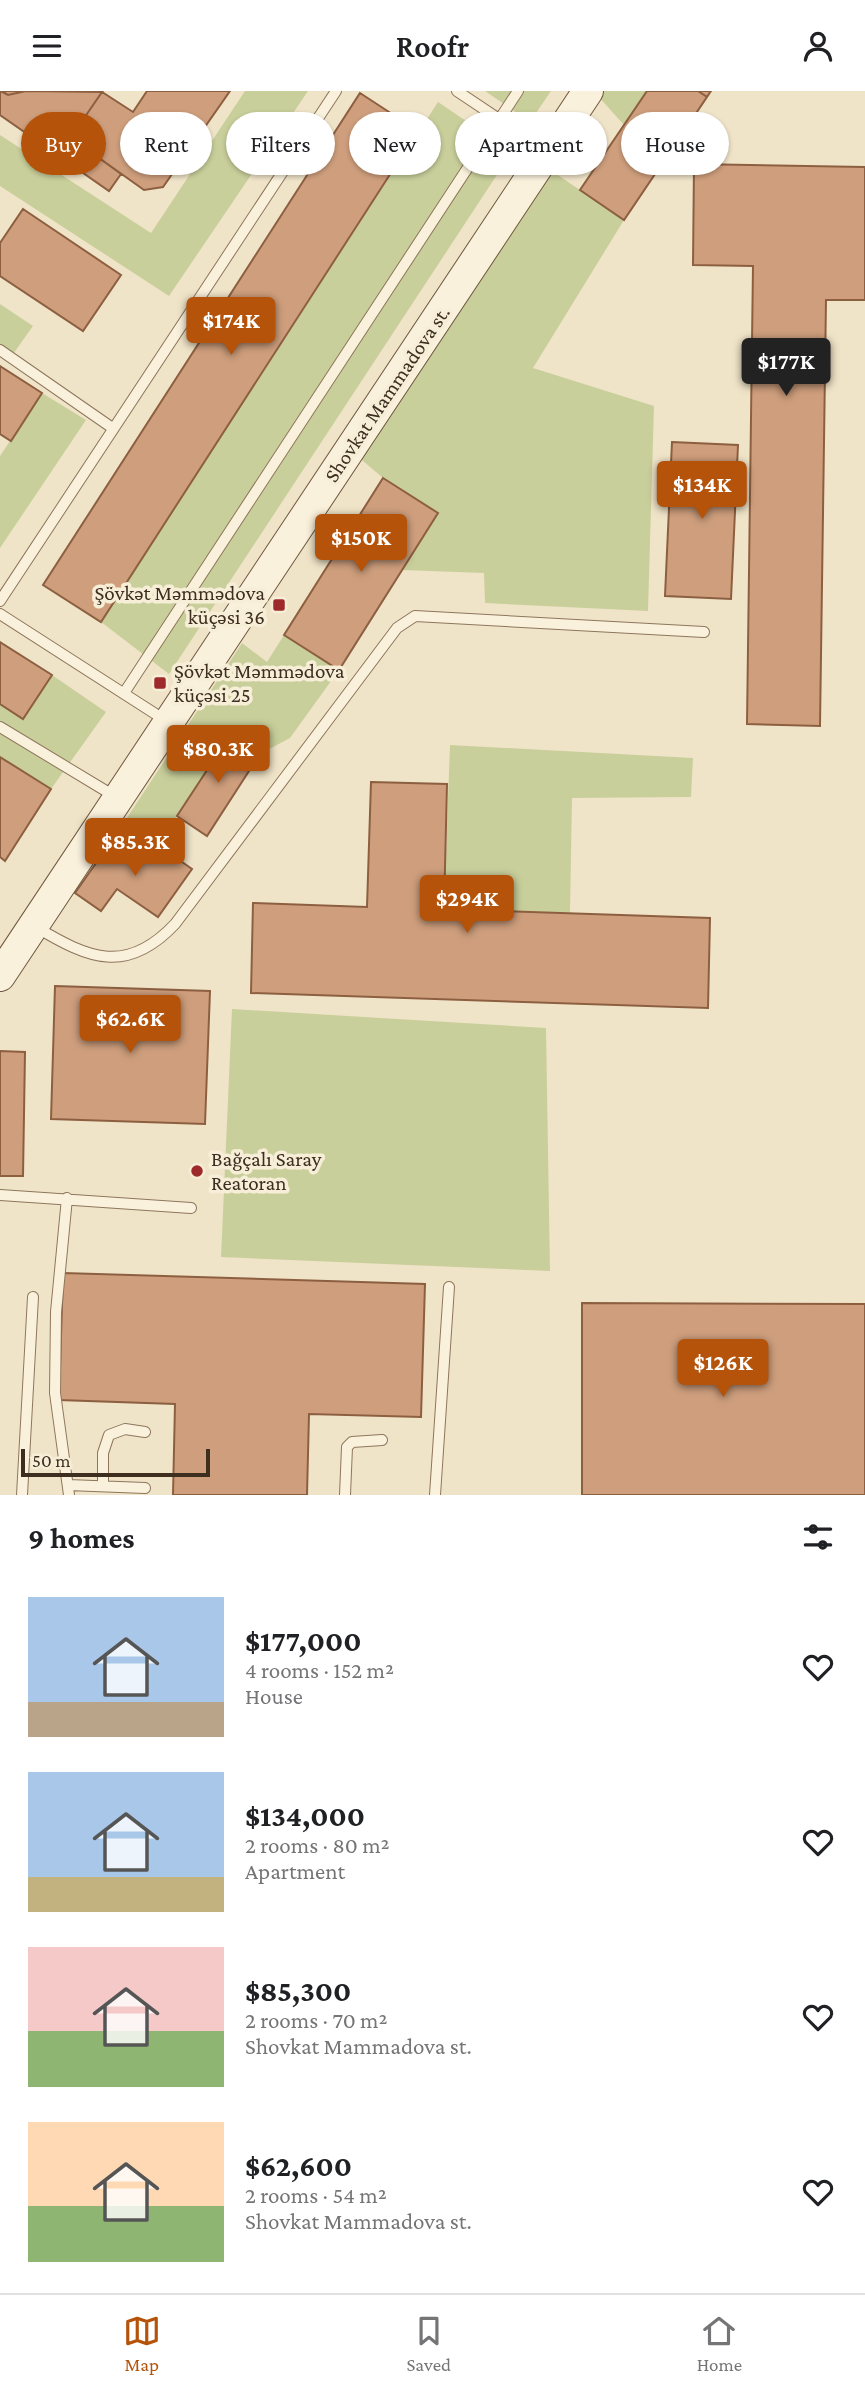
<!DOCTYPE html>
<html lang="en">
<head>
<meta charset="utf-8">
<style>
	:root { --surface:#fff; --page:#f2f2f2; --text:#202124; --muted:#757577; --line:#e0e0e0; --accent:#b45309 }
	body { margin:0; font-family:"Crimson Pro",serif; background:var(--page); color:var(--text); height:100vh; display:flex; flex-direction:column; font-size:26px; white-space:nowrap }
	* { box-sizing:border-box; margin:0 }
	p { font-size:23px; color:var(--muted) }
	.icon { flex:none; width:38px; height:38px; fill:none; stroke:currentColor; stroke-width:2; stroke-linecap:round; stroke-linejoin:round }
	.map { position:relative; height:1404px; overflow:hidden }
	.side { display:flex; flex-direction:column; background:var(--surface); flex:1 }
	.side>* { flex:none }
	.hud { position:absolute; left:21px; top:21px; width:824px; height:63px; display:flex; gap:14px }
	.scale { position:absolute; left:21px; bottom:18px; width:189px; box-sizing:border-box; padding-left:7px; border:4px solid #3d2e20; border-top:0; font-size:19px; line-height:24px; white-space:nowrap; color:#3d2e20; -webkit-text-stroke:5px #f7eed8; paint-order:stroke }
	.price { position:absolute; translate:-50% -60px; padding:0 16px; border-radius:7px; background:var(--accent); color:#fff; font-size:23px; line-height:46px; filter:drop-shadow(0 2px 4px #0008) }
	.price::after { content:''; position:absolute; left:50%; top:42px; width:21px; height:16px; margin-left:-10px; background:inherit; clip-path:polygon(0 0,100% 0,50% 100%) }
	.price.current { background:#222; color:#fff }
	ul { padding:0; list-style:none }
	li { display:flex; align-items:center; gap:21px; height:175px; padding:0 28px }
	li span { display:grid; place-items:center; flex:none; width:196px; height:140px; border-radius:0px; color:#555 }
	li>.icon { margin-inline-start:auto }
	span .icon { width:84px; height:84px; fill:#fffc; stroke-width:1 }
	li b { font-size:30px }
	h2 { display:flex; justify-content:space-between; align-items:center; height:84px; padding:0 28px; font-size:30px }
	.chip { padding:0 24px; border-radius:32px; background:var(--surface); box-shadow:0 2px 5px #0004; font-size:24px; line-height:63px }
	.chip.current { background:var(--accent); color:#fff }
	header { display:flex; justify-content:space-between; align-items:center; height:91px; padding:0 28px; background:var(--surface); font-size:32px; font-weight:600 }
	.tab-bar { display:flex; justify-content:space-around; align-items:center; height:98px; border-top:2px solid var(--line); background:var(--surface); font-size:19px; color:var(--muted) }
	.tab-bar a { display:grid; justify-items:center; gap:4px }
	.tab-bar .current { color:var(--accent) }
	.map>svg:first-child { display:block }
	.green { fill:#c9cf9b }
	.building { fill:#cf9f7d; stroke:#8d5f41; stroke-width:2 }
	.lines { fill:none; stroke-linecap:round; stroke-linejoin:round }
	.service-casing { stroke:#8d765c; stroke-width:12 }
	.secondary-casing { stroke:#6f573f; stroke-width:32 }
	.service { stroke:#faf1dc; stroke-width:10 }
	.secondary { stroke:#faf1dc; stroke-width:30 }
	.poi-dot { fill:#9e2a2b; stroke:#f7eed8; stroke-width:2.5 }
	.labels { text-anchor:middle; stroke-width:7; stroke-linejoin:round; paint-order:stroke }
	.street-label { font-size:21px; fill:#3d2e20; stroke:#f7eed8 }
	.poi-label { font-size:21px; fill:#3d2e20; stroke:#f7eed8; text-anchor:start }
</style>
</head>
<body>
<header><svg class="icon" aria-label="menu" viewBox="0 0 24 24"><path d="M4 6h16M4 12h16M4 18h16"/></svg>Roofr<svg class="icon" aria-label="person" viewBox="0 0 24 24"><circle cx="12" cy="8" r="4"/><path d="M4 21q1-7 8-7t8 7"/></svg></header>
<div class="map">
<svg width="865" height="1404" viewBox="0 0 865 1404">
	<rect width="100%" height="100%" fill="#f0e4c8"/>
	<path class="green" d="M245,0H308L169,205L0,95V44L151,142Z
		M485,0H551L530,31Z
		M599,0H647L624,34L597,4Z
		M438,11L512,61L169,583L101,531Z
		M549,78L624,129L533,277L654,315L648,520L485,512L484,482L402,479L438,422L383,387L356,364Z
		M0,213L33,235L11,266L0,259Z
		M42,302L86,329L0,457V365Z
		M284,544L339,579L290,647L260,663L230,644L177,725L143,769L113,748L242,552L267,571Z
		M52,584L106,621L51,698L0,666V613Z
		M450,654L693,667L691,706L572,707L570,822L444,818Z
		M232,918L546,937L550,1180L221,1166Z"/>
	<path class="building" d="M0,0L8,4L26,0L102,1L78,36L81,54L121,83L109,100L0,24Z
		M2,0H26L8,4Z
		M147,0H230L163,96L144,99L81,54L78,36L102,1L133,21Z
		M647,0H711L624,129L580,99Z
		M647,0H698L707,6L624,129L580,99Z
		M360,2L418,40L101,531L43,494Z
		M694,73L865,76V209H826L820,635L747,633L753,175L693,174Z
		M23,118L121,184L83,240L0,185V152Z
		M0,275L42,302L11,350L0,343Z
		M672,351L738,354L731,508L665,505Z
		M383,387L438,422L339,579L284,544Z
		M0,551L52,584L23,628L0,613Z
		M230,644L260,663L207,745L177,725Z
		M0,666L51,698L5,770L0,766Z
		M371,691L447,693L444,818L710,827L708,917L251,902L253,812L367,816Z
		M113,748L143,769L155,752L192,778L158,826L117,798L101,820L75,802Z
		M55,895L210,900L205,1033L51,1028Z
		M0,960L25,961L23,1085H0Z
		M63,1182L425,1193L421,1326L309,1323L307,1404H173L175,1313L59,1309Z
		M582,1212L865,1213V1404H582Z"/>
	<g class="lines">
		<defs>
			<path id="service" d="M457,0L545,59
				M0,259L111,336
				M0,510L336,0
				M0,523L168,631
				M124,602L518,0
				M0,636L116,706
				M36,836C89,868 127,884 175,833L397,537L415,525L704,541
				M0,1104L191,1117
				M67,1107L56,1221L55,1302L69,1404
				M68,1394L145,1397
				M103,1395V1362L109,1344L125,1338L145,1341
				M22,1404L33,1206
				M345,1404L347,1356L352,1351L382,1349
				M435,1404L449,1196"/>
			<path id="secondary" d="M0,885L588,0"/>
		</defs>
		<use href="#service" class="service-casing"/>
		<use href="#secondary" class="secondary-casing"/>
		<use href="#service" class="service"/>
		<use href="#secondary" class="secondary"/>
	</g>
	<g class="poi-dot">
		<rect x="272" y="507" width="14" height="14" rx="3.5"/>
		<rect x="153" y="585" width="14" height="14" rx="3.5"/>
		<circle cx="197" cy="1080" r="7"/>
	</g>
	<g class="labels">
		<g class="street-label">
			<text transform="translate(387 303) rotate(-56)" y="7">Shovkat Mammadova st.</text>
		</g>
		<g class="poi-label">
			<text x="265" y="509" text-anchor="end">Şövkət Məmmədova<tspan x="265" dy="24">küçəsi 36</tspan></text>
			<text x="174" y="587">Şövkət Məmmədova<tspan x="174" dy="24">küçəsi 25</tspan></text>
			<text x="211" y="1075">Bağçalı Saray<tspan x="211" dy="24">Reatoran</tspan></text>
		</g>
	</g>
</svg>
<div class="scale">50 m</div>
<b class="price" style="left:231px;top:266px">$174K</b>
<b class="price current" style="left:786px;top:307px">$177K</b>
<b class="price" style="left:702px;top:430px">$134K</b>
<b class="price" style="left:361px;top:483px">$150K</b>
<b class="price" style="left:218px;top:694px">$80.3K</b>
<b class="price" style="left:135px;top:787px">$85.3K</b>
<b class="price" style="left:467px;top:844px">$294K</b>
<b class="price" style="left:130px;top:964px">$62.6K</b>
<b class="price" style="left:723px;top:1308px">$126K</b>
<div class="hud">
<a class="chip current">Buy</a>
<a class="chip">Rent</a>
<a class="chip">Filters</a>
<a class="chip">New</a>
<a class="chip">Apartment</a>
<a class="chip">House</a>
</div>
</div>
<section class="side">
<h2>9 homes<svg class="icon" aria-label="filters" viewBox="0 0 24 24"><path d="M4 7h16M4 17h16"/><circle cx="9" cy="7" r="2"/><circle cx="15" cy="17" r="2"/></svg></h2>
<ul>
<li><span style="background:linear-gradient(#a9c7e8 75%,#b9a48a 0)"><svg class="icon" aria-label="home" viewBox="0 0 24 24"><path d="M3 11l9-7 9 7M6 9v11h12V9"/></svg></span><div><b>$177,000</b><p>4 rooms · 152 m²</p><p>House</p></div><svg class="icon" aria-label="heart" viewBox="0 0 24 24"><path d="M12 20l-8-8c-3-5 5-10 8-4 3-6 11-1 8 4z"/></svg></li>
<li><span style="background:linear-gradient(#a9c7e8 75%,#c2b280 0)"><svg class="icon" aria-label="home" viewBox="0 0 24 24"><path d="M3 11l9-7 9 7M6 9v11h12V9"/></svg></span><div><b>$134,000</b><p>2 rooms · 80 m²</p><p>Apartment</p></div><svg class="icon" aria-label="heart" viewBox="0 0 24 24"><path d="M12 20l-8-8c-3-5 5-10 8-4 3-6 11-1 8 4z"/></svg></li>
<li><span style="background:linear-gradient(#f6c9c9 60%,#8fb573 0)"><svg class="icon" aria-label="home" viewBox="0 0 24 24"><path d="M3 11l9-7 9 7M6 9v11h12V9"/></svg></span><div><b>$85,300</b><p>2 rooms · 70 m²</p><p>Shovkat Mammadova st.</p></div><svg class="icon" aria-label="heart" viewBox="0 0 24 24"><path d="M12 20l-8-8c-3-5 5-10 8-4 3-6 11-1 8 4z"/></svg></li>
<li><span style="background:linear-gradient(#ffd9b3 60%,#8fb573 0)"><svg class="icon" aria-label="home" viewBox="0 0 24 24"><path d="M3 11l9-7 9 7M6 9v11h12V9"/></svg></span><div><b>$62,600</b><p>2 rooms · 54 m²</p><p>Shovkat Mammadova st.</p></div><svg class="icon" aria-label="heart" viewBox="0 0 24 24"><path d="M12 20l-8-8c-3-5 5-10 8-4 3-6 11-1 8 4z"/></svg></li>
</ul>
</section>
<nav class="tab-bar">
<a class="current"><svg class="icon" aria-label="map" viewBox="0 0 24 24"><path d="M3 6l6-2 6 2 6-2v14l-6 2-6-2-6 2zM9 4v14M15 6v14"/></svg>Map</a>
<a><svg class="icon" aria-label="saved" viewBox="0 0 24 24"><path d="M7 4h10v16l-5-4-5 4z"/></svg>Saved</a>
<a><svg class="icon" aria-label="home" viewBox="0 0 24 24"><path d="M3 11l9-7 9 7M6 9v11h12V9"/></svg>Home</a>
</nav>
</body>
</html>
